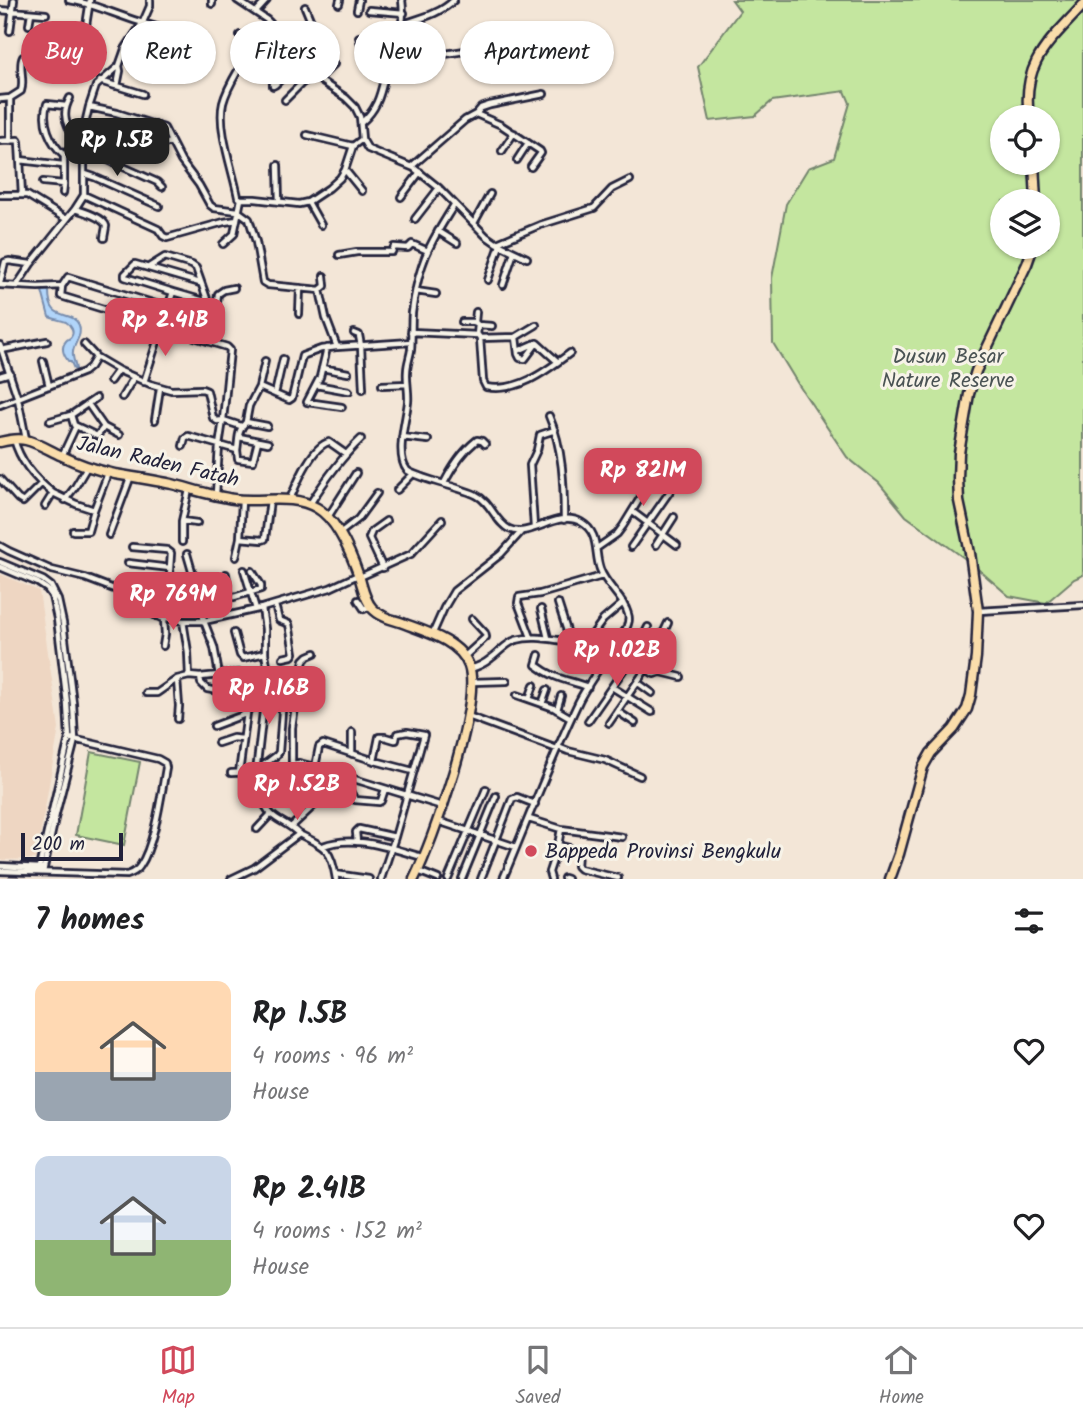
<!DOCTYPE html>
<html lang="en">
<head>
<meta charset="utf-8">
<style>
	:root { --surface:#fff; --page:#f6f6f6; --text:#202124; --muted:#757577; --line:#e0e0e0; --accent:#d1495b }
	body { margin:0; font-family:Kalam,sans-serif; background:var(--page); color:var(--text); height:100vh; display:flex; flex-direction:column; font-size:26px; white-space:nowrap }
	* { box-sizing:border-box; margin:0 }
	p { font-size:23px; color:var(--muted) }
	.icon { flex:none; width:38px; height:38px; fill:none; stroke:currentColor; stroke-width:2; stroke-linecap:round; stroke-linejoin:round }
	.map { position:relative; height:879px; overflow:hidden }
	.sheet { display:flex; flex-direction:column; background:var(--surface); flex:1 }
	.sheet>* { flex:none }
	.banner { position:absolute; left:21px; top:21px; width:700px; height:63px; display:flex; gap:14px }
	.buttons { position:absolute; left:990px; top:105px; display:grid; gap:14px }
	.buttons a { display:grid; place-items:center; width:70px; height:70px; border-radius:50%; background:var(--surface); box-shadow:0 2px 5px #0004; font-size:35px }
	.scale { position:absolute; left:21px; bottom:18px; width:102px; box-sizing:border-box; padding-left:7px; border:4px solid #22223b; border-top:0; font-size:19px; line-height:24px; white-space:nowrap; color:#22223b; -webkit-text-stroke:5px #f7f3e8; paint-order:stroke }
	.price { position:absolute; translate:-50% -60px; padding:0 16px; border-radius:14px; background:var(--accent); color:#fff; font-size:23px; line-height:46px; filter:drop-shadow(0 2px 4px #0008) }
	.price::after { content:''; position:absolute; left:50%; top:42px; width:21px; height:16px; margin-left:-10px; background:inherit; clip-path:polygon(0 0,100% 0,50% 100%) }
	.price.on { background:#222; color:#fff }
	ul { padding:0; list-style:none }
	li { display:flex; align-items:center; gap:21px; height:175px; padding:0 35px }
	li span { display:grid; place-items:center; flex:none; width:196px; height:140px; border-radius:14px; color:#555 }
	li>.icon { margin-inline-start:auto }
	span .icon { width:84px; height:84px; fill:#fffc; stroke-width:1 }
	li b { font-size:30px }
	h2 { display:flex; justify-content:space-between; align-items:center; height:84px; padding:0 35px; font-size:30px }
	.pill { padding:0 24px; border-radius:32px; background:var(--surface); box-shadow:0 2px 5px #0004; font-size:24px; line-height:63px }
	.pill.on { background:var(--accent); color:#fff }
	.dock { display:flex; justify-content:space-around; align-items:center; height:98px; border-top:2px solid var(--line); background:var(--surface); font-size:19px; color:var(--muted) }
	.dock a { display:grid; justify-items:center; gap:4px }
	.dock .on { color:var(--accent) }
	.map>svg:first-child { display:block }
	.built { fill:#eed6c2 }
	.green { fill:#c4e69f; stroke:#73846d; stroke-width:2; fill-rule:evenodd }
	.water { fill:#b1d5fa; stroke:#788dae; stroke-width:2 }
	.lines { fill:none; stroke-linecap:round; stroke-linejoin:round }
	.minor-casing { stroke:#22223b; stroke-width:10 }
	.highway-casing { stroke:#22223b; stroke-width:13 }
	.minor { stroke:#f7f3e8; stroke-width:4.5 }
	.highway { stroke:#faddab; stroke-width:8 }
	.poi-dot { fill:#d1495b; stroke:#f7f3e8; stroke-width:2.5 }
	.labels { text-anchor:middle; stroke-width:6; stroke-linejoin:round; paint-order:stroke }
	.park-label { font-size:21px; fill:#4a5354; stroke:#f7f3e8 }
	.street-label { font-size:21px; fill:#22223b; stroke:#f7f3e8 }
	.poi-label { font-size:21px; fill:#22223b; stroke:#f7f3e8; text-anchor:start }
</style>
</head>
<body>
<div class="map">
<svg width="1083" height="879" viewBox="0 0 1083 879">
	<rect width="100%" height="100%" fill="#f3e6d7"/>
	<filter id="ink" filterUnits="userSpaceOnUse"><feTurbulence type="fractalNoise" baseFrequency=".0143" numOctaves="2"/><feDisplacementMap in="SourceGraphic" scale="14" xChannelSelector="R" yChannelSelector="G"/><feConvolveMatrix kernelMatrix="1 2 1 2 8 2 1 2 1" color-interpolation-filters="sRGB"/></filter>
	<g filter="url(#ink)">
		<path class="built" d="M0,574L39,591L59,728L36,859L0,860Z"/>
		<path class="green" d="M732,0H1083V575L1074,579L1046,603L1009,596L971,563L906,516L879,483L847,457L798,384L773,343L772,278L786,204L808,168L834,158L850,103L845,91L772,101L755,116L710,121L698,67L740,11ZM1003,117H1048V163H1003ZM1003,201H1048V247H1003Z
			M91,752L140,762L124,845L76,835Z"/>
		<path class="water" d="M46,290L49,291C49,324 71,308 79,325C83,336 74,342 73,352C72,357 75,363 76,369H74L71,362H69C64,356 60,348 66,341C67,339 70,339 71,337C75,332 71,325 66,322C61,320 54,319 49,317L42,291Z"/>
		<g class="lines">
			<defs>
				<path id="minor" d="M69,0C85,2 97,7 111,12C140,23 172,32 202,38L204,41L199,60
					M150,0V6L143,22L125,49L119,66L96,86L89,107L117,113L164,128L181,161L199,185L210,205L214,208L238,211L249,219L256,242L263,282L268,285L320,290L325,286L324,276
					M212,0V4
					M237,0L267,20L276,29L318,79L346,98L355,107L360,117L362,139L368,149L414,168L439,188L486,236L496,243L527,258
					M339,4L340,0
					M0,10L46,14
					M357,10L359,0
					M369,10L404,13
					M256,12L267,0
					M403,24C421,18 440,14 454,0
					M29,25L31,13
					M10,31L14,0
					M64,34L83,39
					M240,35L277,54
					M359,37L361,44L363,45L381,41L394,43
					M295,52L317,36L305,7
					M387,59H411L465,51
					M119,66L120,71L117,86L143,94
					M318,79L334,64
					M100,81L116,86
					M275,85L291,69L302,61
					M273,86V82L286,64
					M70,98C61,114 65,127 78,140
					M0,99L10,98L21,91C25,80 18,66 23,57L56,49L75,46L82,43L85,32L90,0
					M285,100L302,83L314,75
					M476,114L481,108L490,105L544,94
					M362,122C376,110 380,97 384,79C385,74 384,68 386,63C395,36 406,31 402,0
					M84,127L105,129
					M307,135L353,146
					M0,141L18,140L19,142L22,195
					M10,141V98
					M148,141L164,144L171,142
					M502,151L514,133
					M84,152L99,156L157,182L162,187
					M64,155C50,143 41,122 47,104L66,106
					M20,160L63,165
					M517,160L528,143
					M278,165L279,202
					M412,166L465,120L476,114L501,125L540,151L541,153L531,167
					M345,170L362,191
					M85,174L94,177L159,206
					M43,182L64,184V155L82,137
					M63,193L64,184
					M0,195H27L66,219
					M84,195L158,229L163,236L167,238L224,222L237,220
					M401,197L420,172
					M241,199H255L299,204L308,202L329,188L340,178L345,170L353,146L362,139
					M308,202L321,225
					M454,205C442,225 429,244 422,266C417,281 414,297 412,313C411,325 412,338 411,350C410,357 407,364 407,371C406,381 409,392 408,402C406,420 395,455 407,470C413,477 463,488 476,495C491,502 495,522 509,529C530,539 558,509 581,522C600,533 594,552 600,569C606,586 624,598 628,614C630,620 628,624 626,629C611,653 592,676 579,701C551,759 528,820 503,879
					M75,209C82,211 104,218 106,226C106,227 104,237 104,238
					M415,219L439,188
					M474,223L490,194
					M438,231L457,243
					M497,243L540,225L594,208L612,189L630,180
					M223,244L234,234L241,199L238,197C233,171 217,128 223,103C227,87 237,73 245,58L249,57L269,66L285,40
					M339,255L357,252H392L394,247L408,248L412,244L428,251
					M149,267L165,257L192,265L196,268L207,299L204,301L173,292
					M488,280L500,245
					M0,283L5,262L9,261L31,264
					M0,285L38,287L62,286
					M17,285L31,264L75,209L84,195V156L82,137L89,107
					M503,285L514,252
					M234,288L224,290L218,294L215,316L211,321L68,277L62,286L61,296L227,347L230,350L223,420L241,426
					M320,290L326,318L337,347L411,342
					M416,291L436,294
					M299,314L300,288
					M462,322H475L478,325
					M475,322L476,312
					M411,332L478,335L480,338L483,381L486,387C518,393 546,371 570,353
					M354,333L359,335L361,346L363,389
					M477,335L478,325L492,326
					M516,337L536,325
					M480,338L516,337L518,354L520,358L525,359L537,343L558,362
					M84,344L96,357L118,370L150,384L171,390L202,389L207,391L213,418L217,421L223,420L219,446L216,494
					M0,345L18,399L26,439
					M327,348L320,377L307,402L342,407
					M1,350L47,341
					M518,351L536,343
					M43,361L49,386
					M322,368L348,373
					M0,376L10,373
					M110,381L118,370
					M144,382L173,292L125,277V274L135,264L200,283
					M316,385L349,391
					M382,385L407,384
					M259,387L289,400L292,398L302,356L321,349L336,347
					M275,394L283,359
					M122,397L134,377
					M0,405L84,372L90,367L96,357
					M71,415L74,425L97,436L104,427L88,404
					M549,416C563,448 564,484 564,520
					M155,420L160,388
					M50,421L71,415L96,398
					M246,422L267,426
					M104,427L119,435
					M239,437L268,443
					M402,437L428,440
					M14,439C20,462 35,479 53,493
					M183,446L185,438L188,436L237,450C239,438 237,431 246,422L249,406L259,387L265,361
					M237,450L238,459L253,461L258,441
					M62,456L76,426
					M0,479L18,499L23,502L41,484
					M444,483C453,466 462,452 477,440L482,441L485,444
					M397,490L412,475
					M290,499C297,483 312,446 329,442L346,454
					M65,500L75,487L87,467
					M310,504C325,480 340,459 361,439
					M45,506L53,493L76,504L94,510
					M633,512L677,545
					M328,517L356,473
					M182,521L197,523
					M534,527L530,465L537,450L540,435L555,430
					M73,531H88L94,510L108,473
					M340,533L358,519L377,493
					M109,535L131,476
					M240,538L262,540L265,539L270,500
					M182,542V521L189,490
					M656,545L674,517
					M0,546L9,551L52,570L85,578L114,589L130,598L156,616L183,621H204L262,608L330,588L358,575
					M132,547L167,550L171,553L170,568L171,594L161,618
					M631,547L675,484
					M597,548L617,534L623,526L655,474
					M187,554L198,592L204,621L214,647L219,675
					M236,557L240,538L242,501
					M0,562L43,580L51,586L58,600L63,623L73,703L75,740L56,814L43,872
					M128,563L170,568
					M0,567L38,583L47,589L52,596L57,619L67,703L69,738L38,872
					M383,568L369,538L372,531L386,521
					M244,570L256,609
					M226,574L228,591L231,597H234L261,589V585L252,571
					M360,577L411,554L442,520
					M358,600L364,609L370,606
					M558,603L567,631L568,641
					M275,605L279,620L289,624L294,653L292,656L283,658
					M262,608L265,629V653L271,689
					M541,609L548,638
					M979,611L1083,605
					M234,633L240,655L243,658L265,653
					M432,635L444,608L454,591L501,554L521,532
					M531,637L518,603L519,597L540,594L602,576
					M163,646L165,634L164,619
					M613,649L654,674L661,672L681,677
					M539,655L536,665C556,680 566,679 588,687
					M465,656L486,637L485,633L472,619
					M632,660L648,627
					M470,669C477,667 484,664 490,659C499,653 506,643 516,640C540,633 563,644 587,642L603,620L623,603
					M189,676L200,677L239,673
					M200,677L201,683L207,689L219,691L230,698L242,702
					M177,679L179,706L178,719
					M246,680L269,674
					M472,682L507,681
					M637,682L652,693
					M612,687L652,712
					M146,693H157L177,679L189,676L188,652L183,621
					M517,695L554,708L571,718
					M529,699L534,685
					M542,704L547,690
					M557,710L561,696
					M617,711L635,723
					M468,716L557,749
					M588,721L631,659
					M609,723L646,669L668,623
					M214,726L243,715L271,689L299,679
					M218,743L233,738L243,739
					M558,747L568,751L605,760L640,776
					M352,754V732
					M374,761L379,737H385L395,740H396L397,734L407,732L424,735L395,837L381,879
					M292,764V728L298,686L304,660L308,656L315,653
					M315,767L319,747L323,744L375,761L413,771
					M257,770L277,755L279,752L284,684
					M231,773L256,772
					M239,773L247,713
					M261,797L257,790L255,781L265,694
					M529,819L561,829L622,837
					M438,821L516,847
					M291,827L326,794L336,790L351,793L355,800L379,802L381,801L385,789
					M257,829L271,814
					M299,834C283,818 271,823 261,797L286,774L292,764L299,763L315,767L442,806
					M357,842L356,832L359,829L395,837
					M558,845L577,850L578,853L577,866L580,869L618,878
					M323,846C354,834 392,849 423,857
					M0,866L41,868
					M0,871L127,875C133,873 137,871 140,866C155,844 161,795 166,768L165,763L158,759L69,738
					M418,871L438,879
					M335,874L369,879
					M564,878L567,879
					M231,879L254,868L299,834C325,847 331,848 336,879
					M448,879L486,789
					M462,879L496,796
					M481,879L512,799L517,797L535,804
					M551,879L549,872L558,845L561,829"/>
				<path id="highway" d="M1029,117C1021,62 1050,42 1083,5
					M1034,163L1036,201
					M0,442C8,440 18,438 26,440C38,443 49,450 60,455C78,464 96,470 115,474C134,477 153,480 172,484C192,489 213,496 234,499C261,503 292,493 317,508C338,520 352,556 360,579C363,589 365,600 372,608C379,616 390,619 400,622C423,631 460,640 469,666C482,704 433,841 414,879
					M890,879L899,854L923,767L931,753L954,729L967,709L971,695L976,657L978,611L970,553L959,501L958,478L959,453L969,394L976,371L1027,264L1033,247"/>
			</defs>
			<use href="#minor" class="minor-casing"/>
			<use href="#highway" class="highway-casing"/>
			<use href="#minor" class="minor"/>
			<use href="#highway" class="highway"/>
		</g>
	</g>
	<circle class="poi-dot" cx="531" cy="851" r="7"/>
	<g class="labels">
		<g class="park-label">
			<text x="948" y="363">Dusun Besar<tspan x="948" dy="24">Nature Reserve</tspan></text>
		</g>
		<g class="street-label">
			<text transform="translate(158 461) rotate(13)" y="7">Jalan Raden Fatah</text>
		</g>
		<g class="poi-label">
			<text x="545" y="858">Bappeda Provinsi Bengkulu</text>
		</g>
	</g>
</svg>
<div class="buttons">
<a><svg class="icon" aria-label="locate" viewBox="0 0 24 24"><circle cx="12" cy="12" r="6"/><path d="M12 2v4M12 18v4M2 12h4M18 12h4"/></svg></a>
<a><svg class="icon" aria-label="layers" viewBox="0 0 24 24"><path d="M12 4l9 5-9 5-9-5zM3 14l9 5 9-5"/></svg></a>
</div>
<div class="scale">200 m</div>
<b class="price on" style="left:117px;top:178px">Rp 1.5B</b>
<b class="price" style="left:165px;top:358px">Rp 2.41B</b>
<b class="price" style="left:643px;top:508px">Rp 821M</b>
<b class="price" style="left:173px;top:632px">Rp 769M</b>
<b class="price" style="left:617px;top:688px">Rp 1.02B</b>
<b class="price" style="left:269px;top:726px">Rp 1.16B</b>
<b class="price" style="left:297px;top:822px">Rp 1.52B</b>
<div class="banner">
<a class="pill on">Buy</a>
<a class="pill">Rent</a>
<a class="pill">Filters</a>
<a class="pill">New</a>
<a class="pill">Apartment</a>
</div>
</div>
<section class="sheet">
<h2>7 homes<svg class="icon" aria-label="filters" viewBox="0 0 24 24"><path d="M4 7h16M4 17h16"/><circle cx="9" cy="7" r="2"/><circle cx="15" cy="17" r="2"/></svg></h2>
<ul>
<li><span style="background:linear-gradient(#ffd9b3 65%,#9aa5b1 0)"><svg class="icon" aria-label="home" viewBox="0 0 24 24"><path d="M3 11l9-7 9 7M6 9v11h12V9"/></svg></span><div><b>Rp 1.5B</b><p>4 rooms · 96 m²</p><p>House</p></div><svg class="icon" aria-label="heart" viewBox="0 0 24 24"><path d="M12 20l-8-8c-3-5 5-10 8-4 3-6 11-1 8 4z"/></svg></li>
<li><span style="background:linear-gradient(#c9d6e8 60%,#8fb573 0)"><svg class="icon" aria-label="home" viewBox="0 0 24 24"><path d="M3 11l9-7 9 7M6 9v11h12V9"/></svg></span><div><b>Rp 2.41B</b><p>4 rooms · 152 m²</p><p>House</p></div><svg class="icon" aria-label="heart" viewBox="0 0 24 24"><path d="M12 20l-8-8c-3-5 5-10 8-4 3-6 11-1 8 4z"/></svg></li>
</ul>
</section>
<nav class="dock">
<a class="on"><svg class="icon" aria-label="map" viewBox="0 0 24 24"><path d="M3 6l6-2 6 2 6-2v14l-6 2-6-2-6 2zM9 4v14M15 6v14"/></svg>Map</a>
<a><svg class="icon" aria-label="saved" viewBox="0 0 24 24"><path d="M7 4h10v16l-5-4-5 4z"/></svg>Saved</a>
<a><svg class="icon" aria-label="home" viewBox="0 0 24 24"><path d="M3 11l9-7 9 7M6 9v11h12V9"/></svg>Home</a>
</nav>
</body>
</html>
